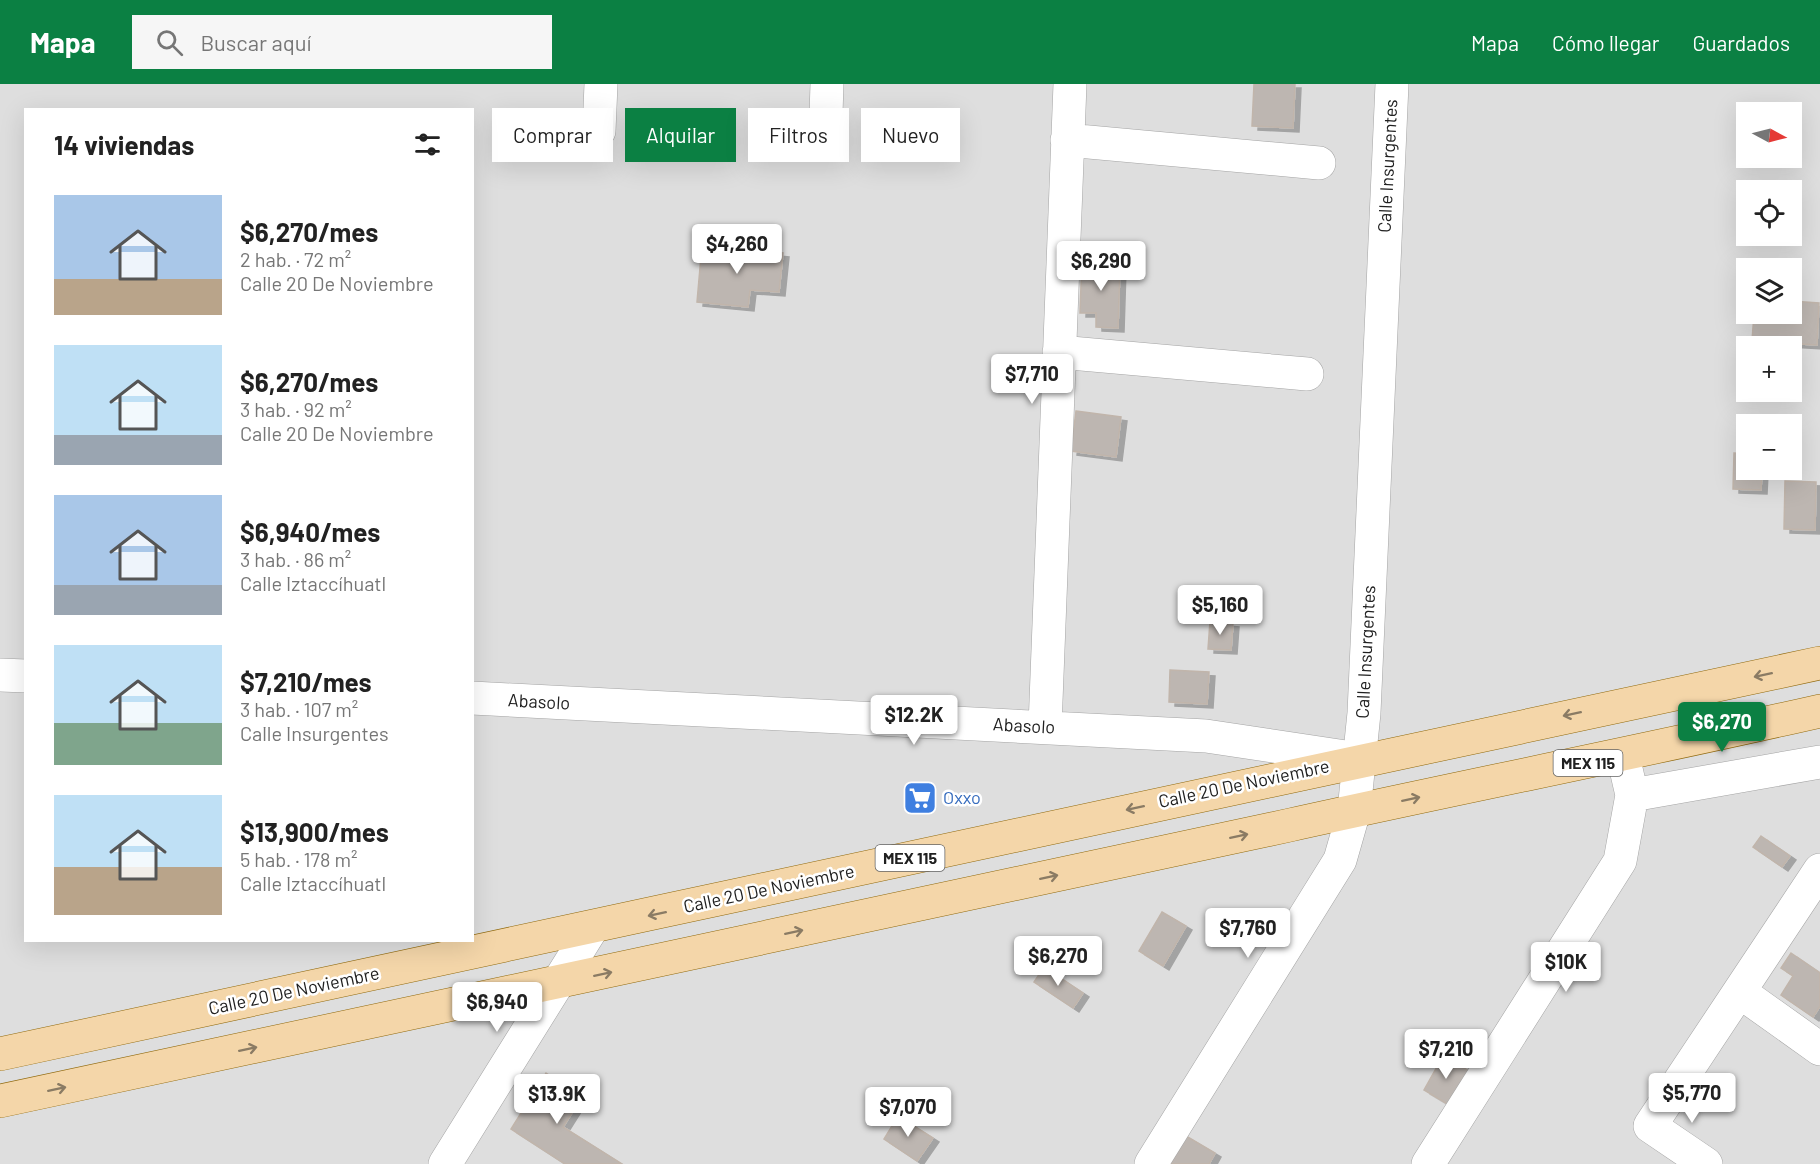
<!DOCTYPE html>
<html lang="es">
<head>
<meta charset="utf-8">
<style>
	:root { --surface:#fff; --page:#f6f6f6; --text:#222; --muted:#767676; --accent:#0b8043 }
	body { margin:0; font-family:Barlow,sans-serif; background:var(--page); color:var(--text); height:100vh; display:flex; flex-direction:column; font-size:22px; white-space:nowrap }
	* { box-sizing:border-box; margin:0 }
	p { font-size:20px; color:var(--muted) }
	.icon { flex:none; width:33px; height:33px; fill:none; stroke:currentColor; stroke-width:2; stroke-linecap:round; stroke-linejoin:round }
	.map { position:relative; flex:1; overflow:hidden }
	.sheet { position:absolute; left:24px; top:24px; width:450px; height:834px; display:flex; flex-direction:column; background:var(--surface); border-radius:0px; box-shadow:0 6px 24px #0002 }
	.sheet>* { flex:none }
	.guide { position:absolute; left:492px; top:24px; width:570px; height:54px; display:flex; gap:12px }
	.needle { width:39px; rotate:97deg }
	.fabs { position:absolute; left:1736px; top:18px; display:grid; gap:12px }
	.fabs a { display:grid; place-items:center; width:66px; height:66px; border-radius:0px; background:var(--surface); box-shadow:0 6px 24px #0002; font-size:30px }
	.price { position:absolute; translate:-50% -51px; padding:0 14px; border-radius:6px; background:#fff; color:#222; font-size:20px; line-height:39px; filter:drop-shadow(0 2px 3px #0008) }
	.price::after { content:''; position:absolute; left:50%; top:36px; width:18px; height:14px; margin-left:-9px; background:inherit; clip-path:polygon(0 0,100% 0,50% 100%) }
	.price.selected { background:var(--accent); color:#fff }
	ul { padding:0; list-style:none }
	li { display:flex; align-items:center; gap:18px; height:150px; padding:0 30px }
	li span { display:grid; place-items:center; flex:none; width:168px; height:120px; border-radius:0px; color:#555 }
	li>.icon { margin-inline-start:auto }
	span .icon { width:72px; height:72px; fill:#fffc; stroke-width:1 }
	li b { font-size:26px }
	h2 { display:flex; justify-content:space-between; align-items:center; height:72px; padding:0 30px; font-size:26px }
	.chip { padding:0 21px; border-radius:0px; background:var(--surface); box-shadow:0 6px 24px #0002; font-size:21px; line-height:54px }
	.chip.selected { background:var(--accent); color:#fff }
	header { display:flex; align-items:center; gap:36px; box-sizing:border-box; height:84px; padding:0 30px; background:var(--accent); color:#fff }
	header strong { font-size:28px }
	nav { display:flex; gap:33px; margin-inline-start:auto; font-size:21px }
	.search { width:420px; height:54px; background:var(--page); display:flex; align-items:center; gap:15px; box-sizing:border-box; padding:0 21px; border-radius:0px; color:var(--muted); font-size:22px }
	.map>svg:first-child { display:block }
	.residential { fill:#dedede; fill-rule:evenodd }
	.building { fill:#bdb6b1; stroke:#c1b5ab; stroke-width:1.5; filter:url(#shadow) }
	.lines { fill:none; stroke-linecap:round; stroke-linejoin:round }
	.street-casing { stroke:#a4a4a4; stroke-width:34 }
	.primary-casing { stroke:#90690d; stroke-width:34 }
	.street { stroke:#fff; stroke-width:33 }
	.primary { stroke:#f4d6a9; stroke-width:33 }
	.oneway { stroke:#8a7b64 }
	.labels { text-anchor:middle; stroke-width:5; stroke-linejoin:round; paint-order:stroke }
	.shield { fill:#fff; stroke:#636363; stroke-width:1.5 }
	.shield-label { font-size:16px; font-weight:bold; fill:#202020 }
	.street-label { font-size:18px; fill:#202020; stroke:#fff }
	.shop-label { font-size:18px; fill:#366cbe; stroke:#fff; text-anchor:start }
</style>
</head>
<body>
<header>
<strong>Mapa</strong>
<div class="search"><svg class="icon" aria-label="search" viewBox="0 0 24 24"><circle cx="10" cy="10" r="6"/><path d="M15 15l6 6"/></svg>Buscar aquí</div>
<nav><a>Mapa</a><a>Cómo llegar</a><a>Guardados</a></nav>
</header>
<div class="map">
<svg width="1820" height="1080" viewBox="0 0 1820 1080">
	<defs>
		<filter id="shadow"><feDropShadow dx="6" dy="4" stdDeviation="0" flood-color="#0004"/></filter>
	</defs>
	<rect width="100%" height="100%" fill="#f0eee8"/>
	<path class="residential" d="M0,0H1820V1080H0ZM26,26H472V856H26ZM1746,28H1791V74H1746ZM1746,106H1791V152H1746ZM1746,184H1791V230H1746ZM1746,262H1791V308H1746ZM1746,340H1791V386H1746Z"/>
	<path class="building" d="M1254,0H1295L1293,44L1252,42Z
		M702,161L783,169L779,208L750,206L748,223L697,218Z
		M1082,175L1106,176V181H1120L1118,244L1096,243V229H1080Z
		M1791,217L1819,219L1817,261L1752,257L1754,230H1791Z
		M1076,327L1121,333L1116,373L1071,367Z
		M1734,369L1746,370V386H1762L1761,406L1733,405Z
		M1785,397L1816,398L1815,446L1784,445Z
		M1210,537L1233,539L1231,566L1208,565Z
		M1170,586L1209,588L1207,620L1169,618Z
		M1761,752L1790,772L1782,783L1753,763Z
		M1162,828L1186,842L1163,882L1139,867Z
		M1791,869L1820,889V922L1813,933L1781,911L1793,892L1781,884Z
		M1044,883L1083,909L1073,924L1034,898Z
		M1443,972L1469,987L1449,1021L1424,1006Z
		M546,989L582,1013L563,1043L622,1080H565L511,1045Z
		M898,1032L933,1054L917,1077L884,1055Z
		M1186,1052L1215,1069L1209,1080H1170Z"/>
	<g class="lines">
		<defs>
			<path id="street" d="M599,47L601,0
				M1067,56L1319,79
				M825,60L827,0
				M1059,268L1307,290
				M0,591L26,592
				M472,614L1206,652L1359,675
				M1045,643L1070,0
				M1632,711L1820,678
				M1740,908L1820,965
				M445,1080L592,844
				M1151,1080L1340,776L1354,727L1364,629L1392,0
				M1428,1080L1620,777L1632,711L1623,672
				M1706,1080L1650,1042L1820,786"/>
			<path id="primary" d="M0,970C607,841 1212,705 1820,579
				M0,1017C430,926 860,834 1290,741C1466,702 1644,667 1820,627"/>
		</defs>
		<use href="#street" class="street-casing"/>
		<use href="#primary" class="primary-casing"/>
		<use href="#street" class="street"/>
		<use href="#primary" class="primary"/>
	</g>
	<defs><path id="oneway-shaft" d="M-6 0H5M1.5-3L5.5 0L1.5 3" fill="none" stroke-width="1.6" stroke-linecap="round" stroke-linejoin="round" transform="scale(1.5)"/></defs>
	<g class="oneway">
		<use href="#oneway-shaft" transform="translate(1763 591) rotate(168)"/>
		<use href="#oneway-shaft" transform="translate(1572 630) rotate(168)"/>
		<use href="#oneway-shaft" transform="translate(1411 715) rotate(-12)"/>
		<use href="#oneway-shaft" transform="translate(1135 724) rotate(168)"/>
		<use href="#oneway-shaft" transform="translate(1239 752) rotate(-12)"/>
		<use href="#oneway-shaft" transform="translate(1049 793) rotate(-12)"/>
		<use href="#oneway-shaft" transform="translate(657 830) rotate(168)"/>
		<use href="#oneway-shaft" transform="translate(794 848) rotate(-12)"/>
		<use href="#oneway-shaft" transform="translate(603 890) rotate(-12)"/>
		<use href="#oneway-shaft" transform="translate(248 965) rotate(-12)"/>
		<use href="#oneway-shaft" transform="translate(57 1005) rotate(-12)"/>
	</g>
	<defs>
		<symbol id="supermarket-square" viewBox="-11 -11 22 22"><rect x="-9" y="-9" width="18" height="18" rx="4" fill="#3f7fe0" stroke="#fff"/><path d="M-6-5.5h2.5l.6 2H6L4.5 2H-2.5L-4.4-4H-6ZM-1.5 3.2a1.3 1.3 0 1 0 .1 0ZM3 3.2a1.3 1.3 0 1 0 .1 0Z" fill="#fff"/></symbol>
	</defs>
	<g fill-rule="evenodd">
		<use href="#supermarket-square" x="901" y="695" width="38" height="38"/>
	</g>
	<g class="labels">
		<g class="shield">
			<rect x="1553.5" y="666" width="69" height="26" rx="4.5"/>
			<rect x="875.5" y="761" width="69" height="26" rx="4.5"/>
		</g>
		<g class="shield-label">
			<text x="1588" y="685">MEX 115</text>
			<text x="910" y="780">MEX 115</text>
		</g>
		<g class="street-label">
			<text transform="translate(1388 82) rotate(-87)" y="6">Calle Insurgentes</text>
			<text transform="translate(1366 568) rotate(-87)" y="6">Calle Insurgentes</text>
			<text transform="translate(539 618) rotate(3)" y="6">Abasolo</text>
			<text transform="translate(1024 642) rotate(3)" y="6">Abasolo</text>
			<text transform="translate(1244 700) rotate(-12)" y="6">Calle 20 De Noviembre</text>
			<text transform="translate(769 805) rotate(-12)" y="6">Calle 20 De Noviembre</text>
			<text transform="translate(294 907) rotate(-12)" y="6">Calle 20 De Noviembre</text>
		</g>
		<g class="shop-label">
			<text x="943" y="720">Oxxo</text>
		</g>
	</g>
</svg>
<div class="fabs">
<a><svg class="needle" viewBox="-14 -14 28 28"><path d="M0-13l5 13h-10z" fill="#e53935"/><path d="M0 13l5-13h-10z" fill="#767676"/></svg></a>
<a><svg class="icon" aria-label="locate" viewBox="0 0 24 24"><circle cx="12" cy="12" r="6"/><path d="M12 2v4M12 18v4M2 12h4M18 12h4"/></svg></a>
<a><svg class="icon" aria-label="layers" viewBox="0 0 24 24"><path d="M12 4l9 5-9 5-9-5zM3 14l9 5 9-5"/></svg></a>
<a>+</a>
<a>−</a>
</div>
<b class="price" style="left:737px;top:191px">$4,260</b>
<b class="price" style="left:1101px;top:208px">$6,290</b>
<b class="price" style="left:1032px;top:321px">$7,710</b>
<b class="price" style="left:1220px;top:552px">$5,160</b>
<b class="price" style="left:914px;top:662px">$12.2K</b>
<b class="price selected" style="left:1722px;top:669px">$6,270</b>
<b class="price" style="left:1248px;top:875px">$7,760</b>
<b class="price" style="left:1058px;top:903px">$6,270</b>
<b class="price" style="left:1566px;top:909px">$10K</b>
<b class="price" style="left:497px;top:949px">$6,940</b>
<b class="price" style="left:1446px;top:996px">$7,210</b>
<b class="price" style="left:1692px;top:1040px">$5,770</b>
<b class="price" style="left:557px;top:1041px">$13.9K</b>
<b class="price" style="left:908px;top:1054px">$7,070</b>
<div class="guide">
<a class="chip">Comprar</a>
<a class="chip selected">Alquilar</a>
<a class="chip">Filtros</a>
<a class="chip">Nuevo</a>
</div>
<section class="sheet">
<h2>14 viviendas<svg class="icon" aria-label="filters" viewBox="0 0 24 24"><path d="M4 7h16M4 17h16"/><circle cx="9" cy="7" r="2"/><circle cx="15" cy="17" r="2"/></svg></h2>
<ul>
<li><span style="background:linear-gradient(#a9c7e8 70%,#b9a48a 0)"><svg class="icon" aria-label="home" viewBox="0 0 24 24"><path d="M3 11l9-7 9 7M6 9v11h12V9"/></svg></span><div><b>$6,270/mes</b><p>2 hab. · 72 m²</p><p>Calle 20 De Noviembre</p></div></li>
<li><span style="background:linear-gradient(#bfe0f5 75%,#9aa5b1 0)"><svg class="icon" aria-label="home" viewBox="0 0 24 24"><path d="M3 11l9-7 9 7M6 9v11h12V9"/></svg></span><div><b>$6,270/mes</b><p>3 hab. · 92 m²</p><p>Calle 20 De Noviembre</p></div></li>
<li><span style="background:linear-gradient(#a9c7e8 75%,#9aa5b1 0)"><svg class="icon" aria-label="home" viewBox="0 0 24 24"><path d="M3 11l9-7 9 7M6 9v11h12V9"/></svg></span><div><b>$6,940/mes</b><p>3 hab. · 86 m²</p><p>Calle Iztaccíhuatl</p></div></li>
<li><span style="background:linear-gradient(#bfe0f5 65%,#7fa58c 0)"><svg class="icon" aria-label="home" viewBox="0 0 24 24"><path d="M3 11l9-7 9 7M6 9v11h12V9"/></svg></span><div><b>$7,210/mes</b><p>3 hab. · 107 m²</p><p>Calle Insurgentes</p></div></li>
<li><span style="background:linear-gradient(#bfe0f5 60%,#b9a48a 0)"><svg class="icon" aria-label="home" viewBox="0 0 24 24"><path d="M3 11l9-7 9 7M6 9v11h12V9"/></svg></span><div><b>$13,900/mes</b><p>5 hab. · 178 m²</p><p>Calle Iztaccíhuatl</p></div></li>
</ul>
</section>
</div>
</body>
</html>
